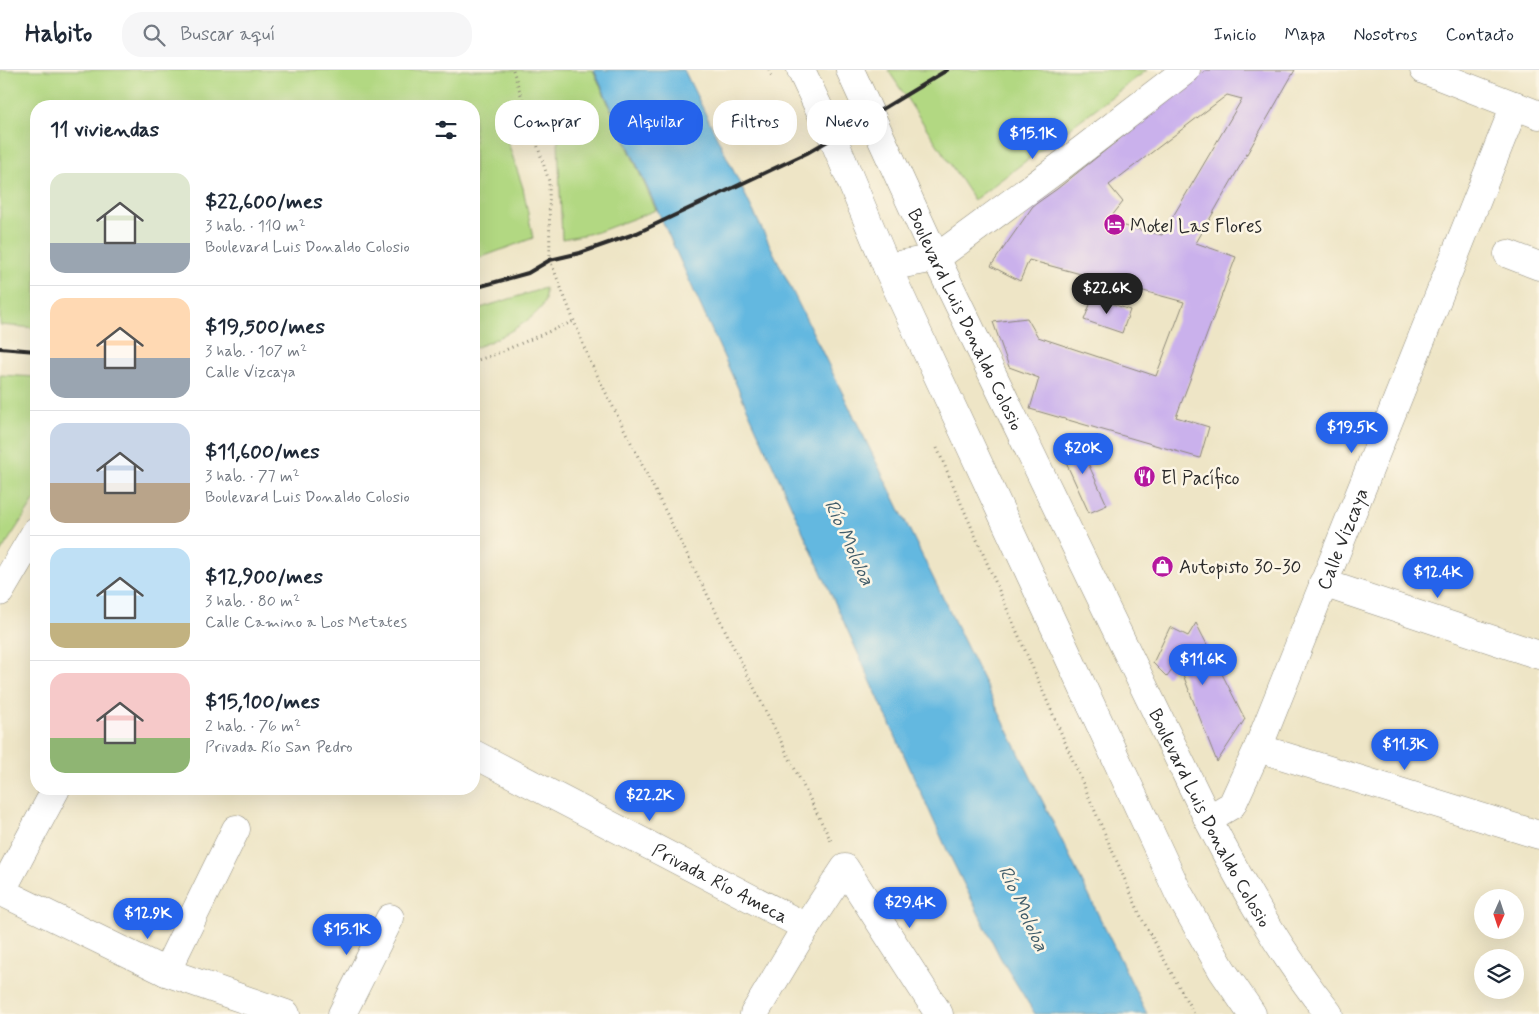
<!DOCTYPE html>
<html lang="es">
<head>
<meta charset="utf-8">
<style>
	:root { --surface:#fff; --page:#f6f6f7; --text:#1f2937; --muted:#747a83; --line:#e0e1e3; --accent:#2563eb }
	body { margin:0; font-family:Mynerve,sans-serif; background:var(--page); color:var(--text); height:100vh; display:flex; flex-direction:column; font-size:19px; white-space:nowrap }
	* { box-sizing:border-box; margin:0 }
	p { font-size:16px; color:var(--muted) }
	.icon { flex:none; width:28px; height:28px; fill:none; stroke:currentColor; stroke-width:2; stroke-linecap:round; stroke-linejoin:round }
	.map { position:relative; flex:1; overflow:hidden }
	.panel { position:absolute; left:30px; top:30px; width:450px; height:695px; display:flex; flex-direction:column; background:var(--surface); border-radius:20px; box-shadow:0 5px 20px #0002 }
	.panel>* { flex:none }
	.guide { position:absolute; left:495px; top:30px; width:475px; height:45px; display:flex; gap:10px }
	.needle { width:32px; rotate:183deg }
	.buttons { position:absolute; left:1474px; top:819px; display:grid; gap:10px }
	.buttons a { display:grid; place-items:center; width:50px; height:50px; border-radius:50%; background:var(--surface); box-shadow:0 5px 20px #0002; font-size:25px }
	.price { position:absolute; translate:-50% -42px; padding:0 11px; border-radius:18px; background:var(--accent); color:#fff; font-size:16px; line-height:32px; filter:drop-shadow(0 1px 2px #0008) }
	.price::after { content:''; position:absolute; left:50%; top:30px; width:15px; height:11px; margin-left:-8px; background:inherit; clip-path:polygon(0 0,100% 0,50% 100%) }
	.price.current { background:#222; color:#fff }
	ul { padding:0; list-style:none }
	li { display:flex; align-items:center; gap:15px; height:125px; padding:0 20px }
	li+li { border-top:1px solid var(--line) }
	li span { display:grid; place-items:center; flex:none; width:140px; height:100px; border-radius:15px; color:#555 }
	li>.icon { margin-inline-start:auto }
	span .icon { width:60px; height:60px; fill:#fffc; stroke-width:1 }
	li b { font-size:21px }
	h2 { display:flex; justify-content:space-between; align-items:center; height:60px; padding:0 20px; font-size:21px }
	.tag { padding:0 18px; border-radius:20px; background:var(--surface); box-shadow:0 5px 20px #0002; font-size:18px; line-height:45px }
	.tag.current { background:var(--accent); color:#fff }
	header { display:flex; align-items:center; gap:30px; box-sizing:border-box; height:70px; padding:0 25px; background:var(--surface); border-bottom:1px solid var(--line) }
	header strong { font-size:24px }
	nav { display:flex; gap:28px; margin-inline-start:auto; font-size:18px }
	.search { width:350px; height:45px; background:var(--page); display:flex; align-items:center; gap:12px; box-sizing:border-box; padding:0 18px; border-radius:20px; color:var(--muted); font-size:19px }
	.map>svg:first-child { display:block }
	.green { fill:#b2d882; stroke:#6e8256 }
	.water { fill:#64b8e0; stroke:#487286 }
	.building { fill:#cab1ec; fill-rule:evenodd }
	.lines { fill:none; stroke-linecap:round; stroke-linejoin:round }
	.minor-casing { stroke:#8c8878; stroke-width:29 }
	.tertiary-casing { stroke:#8c8878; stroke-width:29 }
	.primary-casing { stroke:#8c8878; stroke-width:29 }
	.path { stroke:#8c8878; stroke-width:3; stroke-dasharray:1 4; stroke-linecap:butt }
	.minor { stroke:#fff; stroke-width:28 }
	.tertiary { stroke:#fff; stroke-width:28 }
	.primary { stroke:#fff; stroke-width:28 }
	.rail { stroke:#2b2b2b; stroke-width:4 }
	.labels { text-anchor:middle; stroke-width:5; stroke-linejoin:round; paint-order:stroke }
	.poi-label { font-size:19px; fill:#2b2b2b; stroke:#fcf5e5; text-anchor:start }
	.street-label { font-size:19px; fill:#2b2b2b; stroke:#fcf5e5 }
	.water-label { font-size:20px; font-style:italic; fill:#3f5c6a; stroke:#fcf5e5 }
</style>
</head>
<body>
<header>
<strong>Habito</strong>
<div class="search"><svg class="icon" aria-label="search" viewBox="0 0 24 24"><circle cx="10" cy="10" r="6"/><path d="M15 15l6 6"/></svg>Buscar aquí</div>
<nav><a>Inicio</a><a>Mapa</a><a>Nosotros</a><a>Contacto</a></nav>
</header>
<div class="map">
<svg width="1539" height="944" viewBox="0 0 1539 944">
	<rect width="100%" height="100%" fill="#fcf5e5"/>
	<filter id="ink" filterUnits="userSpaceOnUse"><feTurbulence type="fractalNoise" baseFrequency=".02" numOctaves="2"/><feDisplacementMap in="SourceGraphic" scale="10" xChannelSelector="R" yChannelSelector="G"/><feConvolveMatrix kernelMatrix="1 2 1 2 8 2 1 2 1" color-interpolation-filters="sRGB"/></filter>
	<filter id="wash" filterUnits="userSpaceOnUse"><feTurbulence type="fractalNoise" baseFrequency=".0096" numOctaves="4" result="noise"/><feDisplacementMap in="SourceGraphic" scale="20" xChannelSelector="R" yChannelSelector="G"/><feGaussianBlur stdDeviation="1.12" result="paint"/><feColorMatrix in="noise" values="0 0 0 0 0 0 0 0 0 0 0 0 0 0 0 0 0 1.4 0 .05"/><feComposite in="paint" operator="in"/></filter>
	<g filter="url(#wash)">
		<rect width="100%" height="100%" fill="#eee5c6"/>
		<path class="green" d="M0,0H593L656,140L598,162L562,169L558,70L502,54L523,118L533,168L474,190V36H36V258L0,255Z
			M888,0H1147L974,130Z
			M545,218C545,221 545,226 545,230C540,249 492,272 474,278V240Z
			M0,305L36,307V428L0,483Z"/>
		<path class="water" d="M594,0H684L1147,944H1035L1000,887L947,780Z"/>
		<g id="blocks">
			<path class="building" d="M1206,0H1295L1196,173L1236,187L1176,347L1209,357L1200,388L1030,339L1039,308L1009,297L993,252L1027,248L1038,267L1156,306L1184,232L1029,190L1020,211L991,196L1033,136L1057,119ZM1227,25L1242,29L1162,165L1107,152L1123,132L1109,115Z
				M1093,227L1130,240L1122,263L1084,250Z
				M1076,367L1107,435L1089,443L1058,375Z
				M1196,553L1245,649L1217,692L1178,592L1167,607L1153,593L1170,557L1188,566Z"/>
		</g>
	</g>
	<g filter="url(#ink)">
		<use href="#blocks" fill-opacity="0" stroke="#8c8878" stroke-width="1"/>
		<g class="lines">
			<defs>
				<g id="minor">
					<path d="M1424,0L1539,45"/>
					<path d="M1508,184L1539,196"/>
					<path d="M887,197L936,188L1061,96L1186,0"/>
					<path d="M1323,513L1539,585"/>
					<path d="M0,522L36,461"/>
					<path d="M1258,678L1539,765"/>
					<path id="s1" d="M474,684L806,857"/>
					<path id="s2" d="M1208,749L1232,735L1258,678L1515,35"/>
					<path d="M1,822L56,719"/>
					<path d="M166,902L236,759"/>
					<path d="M342,944L390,848"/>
					<path d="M754,944L806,857L845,798L939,944"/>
				</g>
				<path id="tertiary" d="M0,821L166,902L286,944"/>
				<g id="primary">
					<path d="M801,0L833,68L887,197L1179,824L1222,900L1252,944"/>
					<path id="s3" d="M850,0L936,188L1208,749C1243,817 1281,884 1329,944"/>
				</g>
			</defs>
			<use href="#minor" class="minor-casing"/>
			<use href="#tertiary" class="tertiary-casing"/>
			<use href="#primary" class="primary-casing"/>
			<path class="path" d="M513,0L549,111L550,190L589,289L832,773
				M769,0L773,9
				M474,291L491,286L574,251
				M937,378L1142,849L1194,944"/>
			<use href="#minor" class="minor"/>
			<use href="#tertiary" class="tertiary"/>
			<use href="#primary" class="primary"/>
			<path class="rail" d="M474,218L528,203L550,190L580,183L637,163L807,83L871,46L947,0
				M0,278L36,281"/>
		</g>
	</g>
	<defs>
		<symbol id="hotel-disc" viewBox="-11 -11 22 22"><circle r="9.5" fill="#b5179e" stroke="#fcf5e5"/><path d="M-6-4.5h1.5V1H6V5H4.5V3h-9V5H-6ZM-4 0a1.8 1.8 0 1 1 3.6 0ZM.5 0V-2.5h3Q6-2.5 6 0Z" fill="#fff"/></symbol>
		<symbol id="restaurant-disc" viewBox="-11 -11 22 22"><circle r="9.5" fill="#b5179e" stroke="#fcf5e5"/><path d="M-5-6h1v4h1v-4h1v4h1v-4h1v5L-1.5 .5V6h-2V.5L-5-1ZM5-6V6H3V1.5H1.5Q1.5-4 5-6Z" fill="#fff"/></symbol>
		<symbol id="shop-disc" viewBox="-11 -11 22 22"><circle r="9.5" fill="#b5179e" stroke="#fcf5e5"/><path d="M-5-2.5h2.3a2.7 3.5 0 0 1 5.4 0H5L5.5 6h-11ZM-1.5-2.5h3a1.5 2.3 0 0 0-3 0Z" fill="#fff"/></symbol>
	</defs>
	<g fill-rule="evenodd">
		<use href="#hotel-disc" x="1102" y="142" width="25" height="25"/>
		<use href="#restaurant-disc" x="1132" y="394" width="25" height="25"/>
		<use href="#shop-disc" x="1150" y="484" width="25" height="25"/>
	</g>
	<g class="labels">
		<g class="poi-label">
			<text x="1130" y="162">Motel Las Flores</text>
			<text x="1161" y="414">El Pacífico</text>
			<text x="1179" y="503">Autopisto 30-30</text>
		</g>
		<g class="street-label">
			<text dy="7" stroke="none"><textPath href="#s3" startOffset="275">Boulevard Luis Donaldo Colosio</textPath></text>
			<text dy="7" stroke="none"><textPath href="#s2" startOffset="316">Calle Vizcaya</textPath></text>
			<text dy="7" stroke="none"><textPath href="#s3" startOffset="830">Boulevard Luis Donaldo Colosio</textPath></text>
			<text dy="7" stroke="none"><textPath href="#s1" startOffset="278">Privada Río Ameca</textPath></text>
		</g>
		<g class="water-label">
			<text transform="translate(850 472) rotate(65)" y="7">Río Mololoa</text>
			<text transform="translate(1024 838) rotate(65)" y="7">Río Mololoa</text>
		</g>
	</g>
</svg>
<div class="buttons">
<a><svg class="needle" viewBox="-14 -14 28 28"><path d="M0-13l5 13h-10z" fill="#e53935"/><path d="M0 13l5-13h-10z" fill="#747a83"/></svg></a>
<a><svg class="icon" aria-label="layers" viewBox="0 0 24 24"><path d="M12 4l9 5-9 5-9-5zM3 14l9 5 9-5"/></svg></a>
</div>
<b class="price" style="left:1033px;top:90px">$15.1K</b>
<b class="price current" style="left:1107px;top:245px">$22.6K</b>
<b class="price" style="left:1352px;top:384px">$19.5K</b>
<b class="price" style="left:1083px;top:405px">$20K</b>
<b class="price" style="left:1438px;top:529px">$12.4K</b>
<b class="price" style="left:1203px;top:616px">$11.6K</b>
<b class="price" style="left:1405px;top:701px">$11.3K</b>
<b class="price" style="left:650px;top:752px">$22.2K</b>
<b class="price" style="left:910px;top:859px">$29.4K</b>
<b class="price" style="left:148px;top:870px">$12.9K</b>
<b class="price" style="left:347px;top:886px">$15.1K</b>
<div class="guide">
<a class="tag">Comprar</a>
<a class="tag current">Alquilar</a>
<a class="tag">Filtros</a>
<a class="tag">Nuevo</a>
</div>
<section class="panel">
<h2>11 viviendas<svg class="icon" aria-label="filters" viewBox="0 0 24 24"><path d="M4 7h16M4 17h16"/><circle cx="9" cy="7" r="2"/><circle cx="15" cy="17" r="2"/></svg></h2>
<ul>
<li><span style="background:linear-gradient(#dfe7d0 70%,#9aa5b1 0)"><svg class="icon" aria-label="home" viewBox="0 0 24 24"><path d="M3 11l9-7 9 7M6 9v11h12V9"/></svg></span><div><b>$22,600/mes</b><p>3 hab. · 110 m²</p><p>Boulevard Luis Donaldo Colosio</p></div></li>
<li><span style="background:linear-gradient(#ffd9b3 60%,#9aa5b1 0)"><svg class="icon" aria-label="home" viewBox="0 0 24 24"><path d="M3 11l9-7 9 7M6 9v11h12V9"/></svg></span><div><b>$19,500/mes</b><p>3 hab. · 107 m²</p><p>Calle Vizcaya</p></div></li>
<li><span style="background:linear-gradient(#c9d6e8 60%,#b9a48a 0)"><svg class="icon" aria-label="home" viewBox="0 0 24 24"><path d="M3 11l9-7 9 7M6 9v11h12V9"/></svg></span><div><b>$11,600/mes</b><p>3 hab. · 77 m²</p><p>Boulevard Luis Donaldo Colosio</p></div></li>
<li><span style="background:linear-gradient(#bfe0f5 75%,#c2b280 0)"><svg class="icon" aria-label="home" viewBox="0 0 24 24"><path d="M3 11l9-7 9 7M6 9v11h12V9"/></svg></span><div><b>$12,900/mes</b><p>3 hab. · 80 m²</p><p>Calle Camino a Los Metates</p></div></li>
<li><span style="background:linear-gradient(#f6c9c9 65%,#8fb573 0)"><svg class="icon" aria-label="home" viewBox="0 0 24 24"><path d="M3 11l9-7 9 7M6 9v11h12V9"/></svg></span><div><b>$15,100/mes</b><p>2 hab. · 76 m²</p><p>Privada Río San Pedro</p></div></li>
</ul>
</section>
</div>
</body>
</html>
